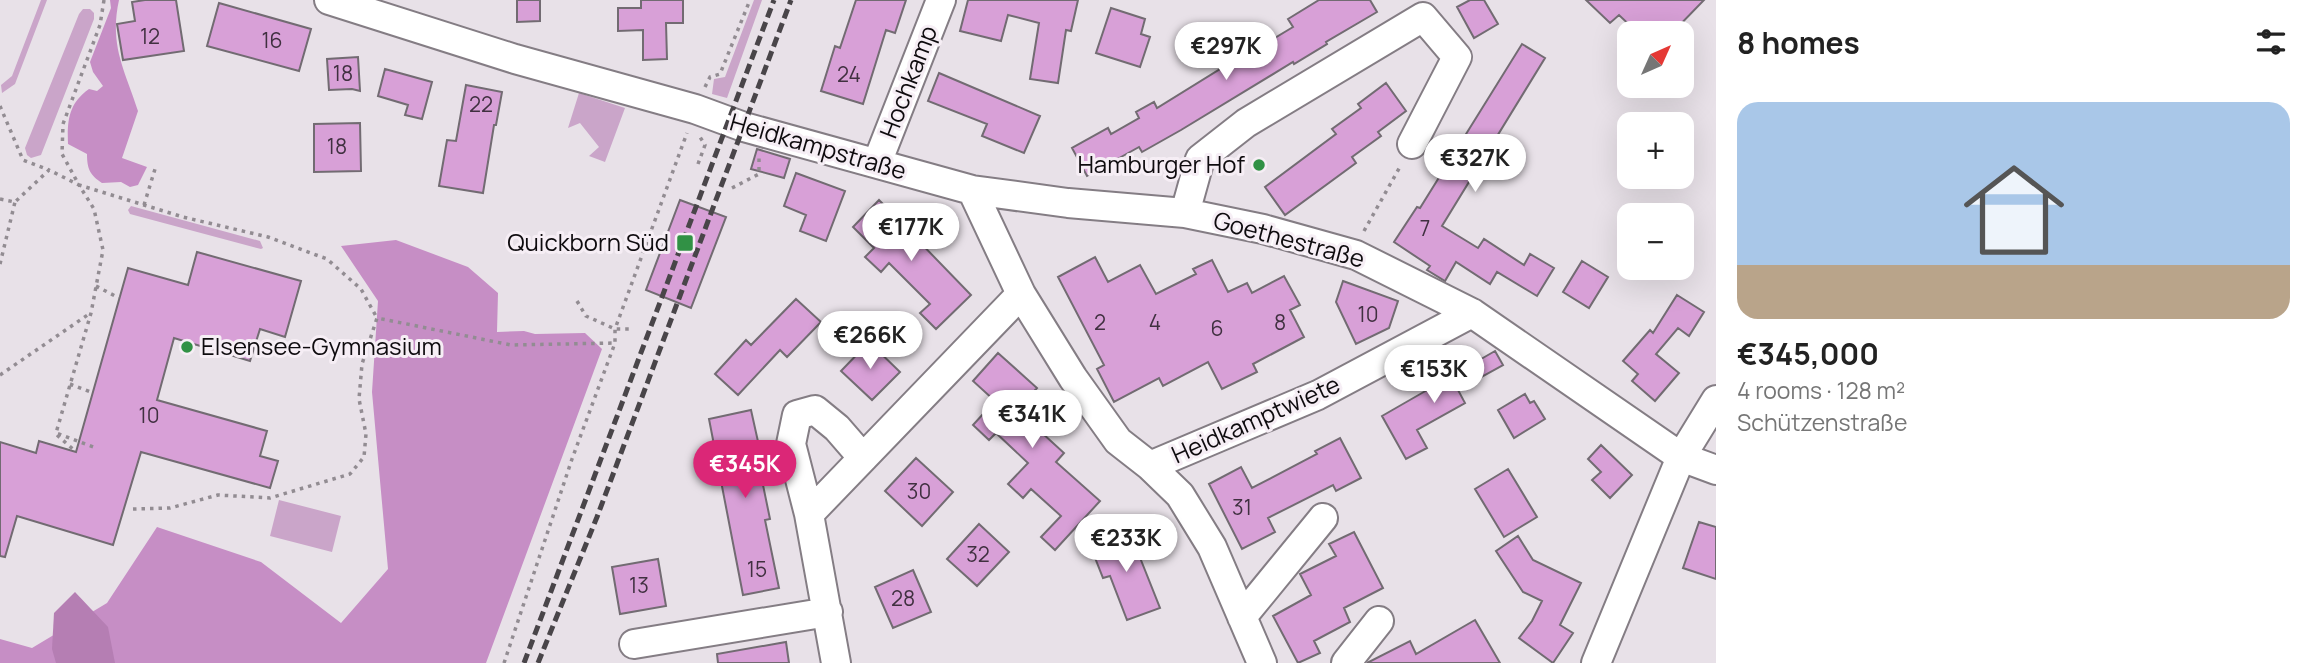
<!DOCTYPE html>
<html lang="en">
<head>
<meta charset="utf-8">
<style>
	:root { --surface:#fff; --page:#f2f2f2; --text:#222; --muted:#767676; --accent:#db2777 }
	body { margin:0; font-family:Manrope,sans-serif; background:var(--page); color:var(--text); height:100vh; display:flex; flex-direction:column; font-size:26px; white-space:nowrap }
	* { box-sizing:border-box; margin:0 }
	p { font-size:23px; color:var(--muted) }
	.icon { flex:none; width:38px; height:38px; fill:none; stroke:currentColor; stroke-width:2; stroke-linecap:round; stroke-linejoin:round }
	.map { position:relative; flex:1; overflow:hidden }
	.sheet { display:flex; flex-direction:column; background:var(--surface); width:595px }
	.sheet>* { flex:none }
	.needle { width:46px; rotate:45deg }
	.buttons { position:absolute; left:1617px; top:21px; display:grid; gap:14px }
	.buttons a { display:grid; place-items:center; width:77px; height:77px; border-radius:14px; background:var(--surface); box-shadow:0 7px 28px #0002; font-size:35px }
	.price { position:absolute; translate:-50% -60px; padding:0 16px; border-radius:24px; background:#fff; color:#222; font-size:23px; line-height:46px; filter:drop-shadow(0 2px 4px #0008) }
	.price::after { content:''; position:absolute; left:50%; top:42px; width:21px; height:16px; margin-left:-10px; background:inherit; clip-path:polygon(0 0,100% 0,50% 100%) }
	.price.selected { background:var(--accent); color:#fff }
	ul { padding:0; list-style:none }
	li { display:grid; align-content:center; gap:14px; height:371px; padding:0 21px }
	li span { display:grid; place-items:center; height:217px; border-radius:21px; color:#555 }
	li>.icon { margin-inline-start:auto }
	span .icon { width:126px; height:126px; fill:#fffc; stroke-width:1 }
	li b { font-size:30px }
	h2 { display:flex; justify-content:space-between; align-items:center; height:84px; padding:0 21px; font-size:30px }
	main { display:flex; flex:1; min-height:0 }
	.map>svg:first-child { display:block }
	.green { fill:#caa5c9 }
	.forest { fill:#c68ec5 }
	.water { fill:#b57eb3 }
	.building { fill:#d8a0d7; stroke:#726b72; stroke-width:2 }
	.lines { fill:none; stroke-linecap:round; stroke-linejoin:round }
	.minor-casing { stroke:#847d84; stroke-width:32 }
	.path { stroke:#928c92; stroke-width:3.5; stroke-dasharray:3.5 5; stroke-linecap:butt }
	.minor { stroke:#fff; stroke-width:28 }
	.rail { stroke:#494549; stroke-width:5; stroke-dasharray:10 5; stroke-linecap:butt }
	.poi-dot { fill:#319145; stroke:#f6eef5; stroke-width:2.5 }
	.labels { text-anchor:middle; stroke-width:6; stroke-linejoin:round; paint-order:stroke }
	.number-label { font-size:21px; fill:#403040 }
	.street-label { font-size:24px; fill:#0e0b0e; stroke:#f6eef5 }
	.poi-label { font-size:24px; fill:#0e0b0e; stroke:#f6eef5; text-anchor:end }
</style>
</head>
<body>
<main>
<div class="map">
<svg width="1716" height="663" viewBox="0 0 1716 663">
	<rect width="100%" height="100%" fill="#e8e1e8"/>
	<path class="green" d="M41,0H47L15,84L2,93L1,85L12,76Z
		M754,0H762L727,98L712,94L714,79L725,77Z
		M83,9H90L94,13V19L41,155L31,158L27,155L25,148L79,14Z
		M579,93L625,108L605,162L589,156L599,147L580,123L568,128Z
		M131,206L260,241L263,248L261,249L130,214L128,210Z
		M279,500L341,516L332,552L270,536Z"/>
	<path class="forest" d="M110,0H119C109,46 125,70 138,111L122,158L147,167L138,185L130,187L121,182L102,183C90,175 87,169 87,154L68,144C67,120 69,103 89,89L97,91L103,86L93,72L90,62L111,8Z
		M396,240L468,267L498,293L497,332L524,331L535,334L585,333L602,349L486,663H0V639L32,648L107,603L157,527L261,562L341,623L388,569L372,392L378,301L341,246Z"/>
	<path class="water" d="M75,592L108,627L115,663H56L52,649L54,613Z"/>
	<path class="building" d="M145,0H176L184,51L123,60L117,24L135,21L132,2Z
		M517,0H540V21L517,22Z
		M641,0H683V23H666L667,59L643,60V30L618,31V8H641Z
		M856,0H906L895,33L886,30L863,104L821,91L835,46L840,48Z
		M968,0H1078L1071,31L1066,30L1058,83L1030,79L1039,23L1008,15L1001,41L960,31Z
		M1319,0H1370L1377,12L1326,42L1327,44L1294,64L1293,62L1181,130L1142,152L1139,147L1087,176L1072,148L1108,128L1111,134L1139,118L1136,112L1154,102L1157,108L1259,45L1260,47L1293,27L1288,19Z
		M1470,0H1484L1498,24L1474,38L1457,7Z
		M1586,0H1704L1672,33H1638L1619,15L1610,23Z
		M219,3L311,29L299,71L207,46Z
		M1111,8L1145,19L1141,34L1150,37L1140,67L1096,53Z
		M1522,44L1545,58L1442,226L1478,248L1484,239L1524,265L1530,254L1554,268L1537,296L1497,272L1490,284L1456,262L1445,281L1427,270L1430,266L1394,242L1417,207L1420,208Z
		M358,57L360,91L352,89L329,90L327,59Z
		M385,69L432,82L422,119L405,115L408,105L378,96Z
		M939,73L1040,116L1024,153L982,136L987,124L928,101Z
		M1386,83L1406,111L1378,132L1381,136L1352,157L1356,163L1285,215L1265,187L1336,134L1332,129L1361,108L1358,104Z
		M466,85L502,92L496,125H494L483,193L439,186L447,140L456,141Z
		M360,123L361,171L314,172V124Z
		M757,149L790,159L784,178L751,169Z
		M796,173L845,191L826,241L800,231L806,215L784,206Z
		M680,200L726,217L691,308L646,290Z
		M879,200L971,295L936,329L920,313L930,304L889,263L881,272L865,257L874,248L853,227Z
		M197,252L301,281L285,337L260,329L250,361L174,338L157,400L267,431L260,456L278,461L270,488L141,452L113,545L17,516L5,557L0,556V442L36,453L39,441L76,452L128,268L188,285Z
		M1095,257L1108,282L1140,265L1156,294L1196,274L1193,269L1212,260L1228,292L1247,283L1252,293L1284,276L1300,305L1290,310L1304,337L1253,364L1257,372L1222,389L1208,362L1163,386L1159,378L1114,402L1097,369L1104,365L1058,277Z
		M1582,261L1608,277L1589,308L1563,292Z
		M1343,281L1398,301L1389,328L1356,344L1336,302Z
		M1677,295L1704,312L1689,336L1678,328L1656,354L1679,373L1655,401L1632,381L1638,374L1623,361L1650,330L1653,333Z
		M796,299L821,322L787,357L780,350L738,395L715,374L746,340L751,345Z
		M869,342L900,372L872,400L841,371Z
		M1495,351L1503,365L1458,390L1465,403L1417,430L1427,448L1406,459L1382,416Z
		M998,353L1037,388L1017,410L1064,453L1056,462L1100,501L1055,550L1041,537L1061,516L1031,489L1023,498L1008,484L1028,463L996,433L989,440L973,425L995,401L973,381Z
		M1525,394L1530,403L1534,401L1545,419L1514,438L1498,410Z
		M751,410L761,455L757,456L770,519L765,520L779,588L743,595L709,419Z
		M1340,438L1361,478L1336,491L1333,485L1268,518L1275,532L1242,549L1209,484L1241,467L1252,488L1317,454L1315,451Z
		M1601,445L1632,475L1610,498L1592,480L1601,472L1588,459Z
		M916,458L953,492L922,526L885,491Z
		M1508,469L1537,517L1504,537L1475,489Z
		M1699,522L1716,527V579L1683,568Z
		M979,524L1009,552L977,586L947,559Z
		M1129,530L1160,608L1127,620L1110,576L1103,578L1090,545Z
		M1354,532L1383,588L1344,608L1350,622L1314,641L1320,653L1298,663L1273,616L1311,595L1300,574L1336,556L1329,544Z
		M1518,536L1533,560L1581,583L1560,625L1573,633L1553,663L1519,638L1532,621L1542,601L1523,592L1496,551Z
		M658,559L666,606L620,614L612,567Z
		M913,570L931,612L893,628L875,587Z
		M1475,620L1500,663H1367L1410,641L1416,654Z
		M786,642L789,663H718L717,654Z"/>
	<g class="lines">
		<defs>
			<path id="minor" d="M329,0L515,59L695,109L744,127L972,190L1068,203L1185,213L1263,229L1356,255L1472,313L1681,457L1716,470
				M877,163L941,0
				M972,190L1021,294L1073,378L1118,441L1150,466L1180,495L1212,547L1262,663
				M1185,213L1200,159L1246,123L1423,17L1457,57L1412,144
				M1150,466L1318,395L1472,313
				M809,514L1021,294
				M1242,617L1323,518
				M634,644L828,612
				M836,663L809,514L791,444L797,415L815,410L837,428L863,458
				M1346,663L1379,621
				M1596,663L1681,457L1716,400"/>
		</defs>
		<use href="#minor" class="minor-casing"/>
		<path class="path" d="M104,0L100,25L63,124L62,154L79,185L183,217L268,237L327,259L361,289L377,318
			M705,87L710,77L720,74L750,0
			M0,106L23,160L49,170
			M698,164L705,145L700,137
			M732,188L759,174V157
			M0,199L15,202L49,170L79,185L94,209L103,250L91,313L56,433L96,448
			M144,205L155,169
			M1364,231L1401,165
			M0,264L15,202
			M96,286L119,298
			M577,301L586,316L615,329H630
			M0,375L89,314
			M70,384L93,393
			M57,435L75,451
			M133,509L170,508L218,495L270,498L350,474L364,457L366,434L359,399L362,364L377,318L511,345L615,343
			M504,663L572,459L615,343V329L687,133"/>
		<use href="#minor" class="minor"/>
		<path class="rail" d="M524,663L774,0
			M538,663L597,517L791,0"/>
	</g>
	<g class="poi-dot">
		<circle cx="1259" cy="165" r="7"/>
		<rect x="676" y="234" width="18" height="18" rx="3.5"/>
		<circle cx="187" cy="347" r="7"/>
	</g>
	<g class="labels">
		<g class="number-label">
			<text x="150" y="44">12</text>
			<text x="272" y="48">16</text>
			<text x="343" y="81">18</text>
			<text x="849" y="82">24</text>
			<text x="481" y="112">22</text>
			<text x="337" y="154">18</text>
			<text x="1425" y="236">7</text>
			<text x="1368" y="322">10</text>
			<text x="1100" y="330">2</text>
			<text x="1155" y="330">4</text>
			<text x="1280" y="330">8</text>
			<text x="1217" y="336">6</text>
			<text x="149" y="423">10</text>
			<text x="919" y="499">30</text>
			<text x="1242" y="515">31</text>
			<text x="978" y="562">32</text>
			<text x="757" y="577">15</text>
			<text x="639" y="593">13</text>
			<text x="903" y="606">28</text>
		</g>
		<g class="street-label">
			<text transform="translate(909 82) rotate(-69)" y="8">Hochkamp</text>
			<text transform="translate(818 147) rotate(16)" y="8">Heidkampstraße</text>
			<text transform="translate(1289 240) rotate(15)" y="8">Goethestraße</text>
			<text transform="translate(1256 420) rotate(-24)" y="8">Heidkamptwiete</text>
		</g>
		<g class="poi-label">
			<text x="1245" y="173">Hamburger Hof</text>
			<text x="669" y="251">Quickborn Süd</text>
			<text x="201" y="355" text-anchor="start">Elsensee-Gymnasium</text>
		</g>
	</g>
</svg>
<div class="buttons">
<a><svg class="needle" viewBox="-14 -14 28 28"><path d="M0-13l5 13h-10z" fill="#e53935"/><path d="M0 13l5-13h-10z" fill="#767676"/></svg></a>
<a>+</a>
<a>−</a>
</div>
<b class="price" style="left:1226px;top:82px">€297K</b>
<b class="price" style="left:1475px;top:194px">€327K</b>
<b class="price" style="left:911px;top:263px">€177K</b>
<b class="price" style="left:870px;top:371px">€266K</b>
<b class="price" style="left:1434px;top:405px">€153K</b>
<b class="price" style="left:1032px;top:450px">€341K</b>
<b class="price selected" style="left:745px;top:500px">€345K</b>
<b class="price" style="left:1126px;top:574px">€233K</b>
</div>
<section class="sheet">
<h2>8 homes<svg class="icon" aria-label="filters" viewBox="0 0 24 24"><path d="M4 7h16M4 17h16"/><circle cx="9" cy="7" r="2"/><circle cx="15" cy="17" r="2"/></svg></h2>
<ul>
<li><span style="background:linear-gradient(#a9c7e8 75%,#b9a48a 0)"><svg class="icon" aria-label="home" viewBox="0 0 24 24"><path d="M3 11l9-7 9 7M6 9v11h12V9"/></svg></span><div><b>€345,000</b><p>4 rooms · 128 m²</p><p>Schützenstraße</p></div></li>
</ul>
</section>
</main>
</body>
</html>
